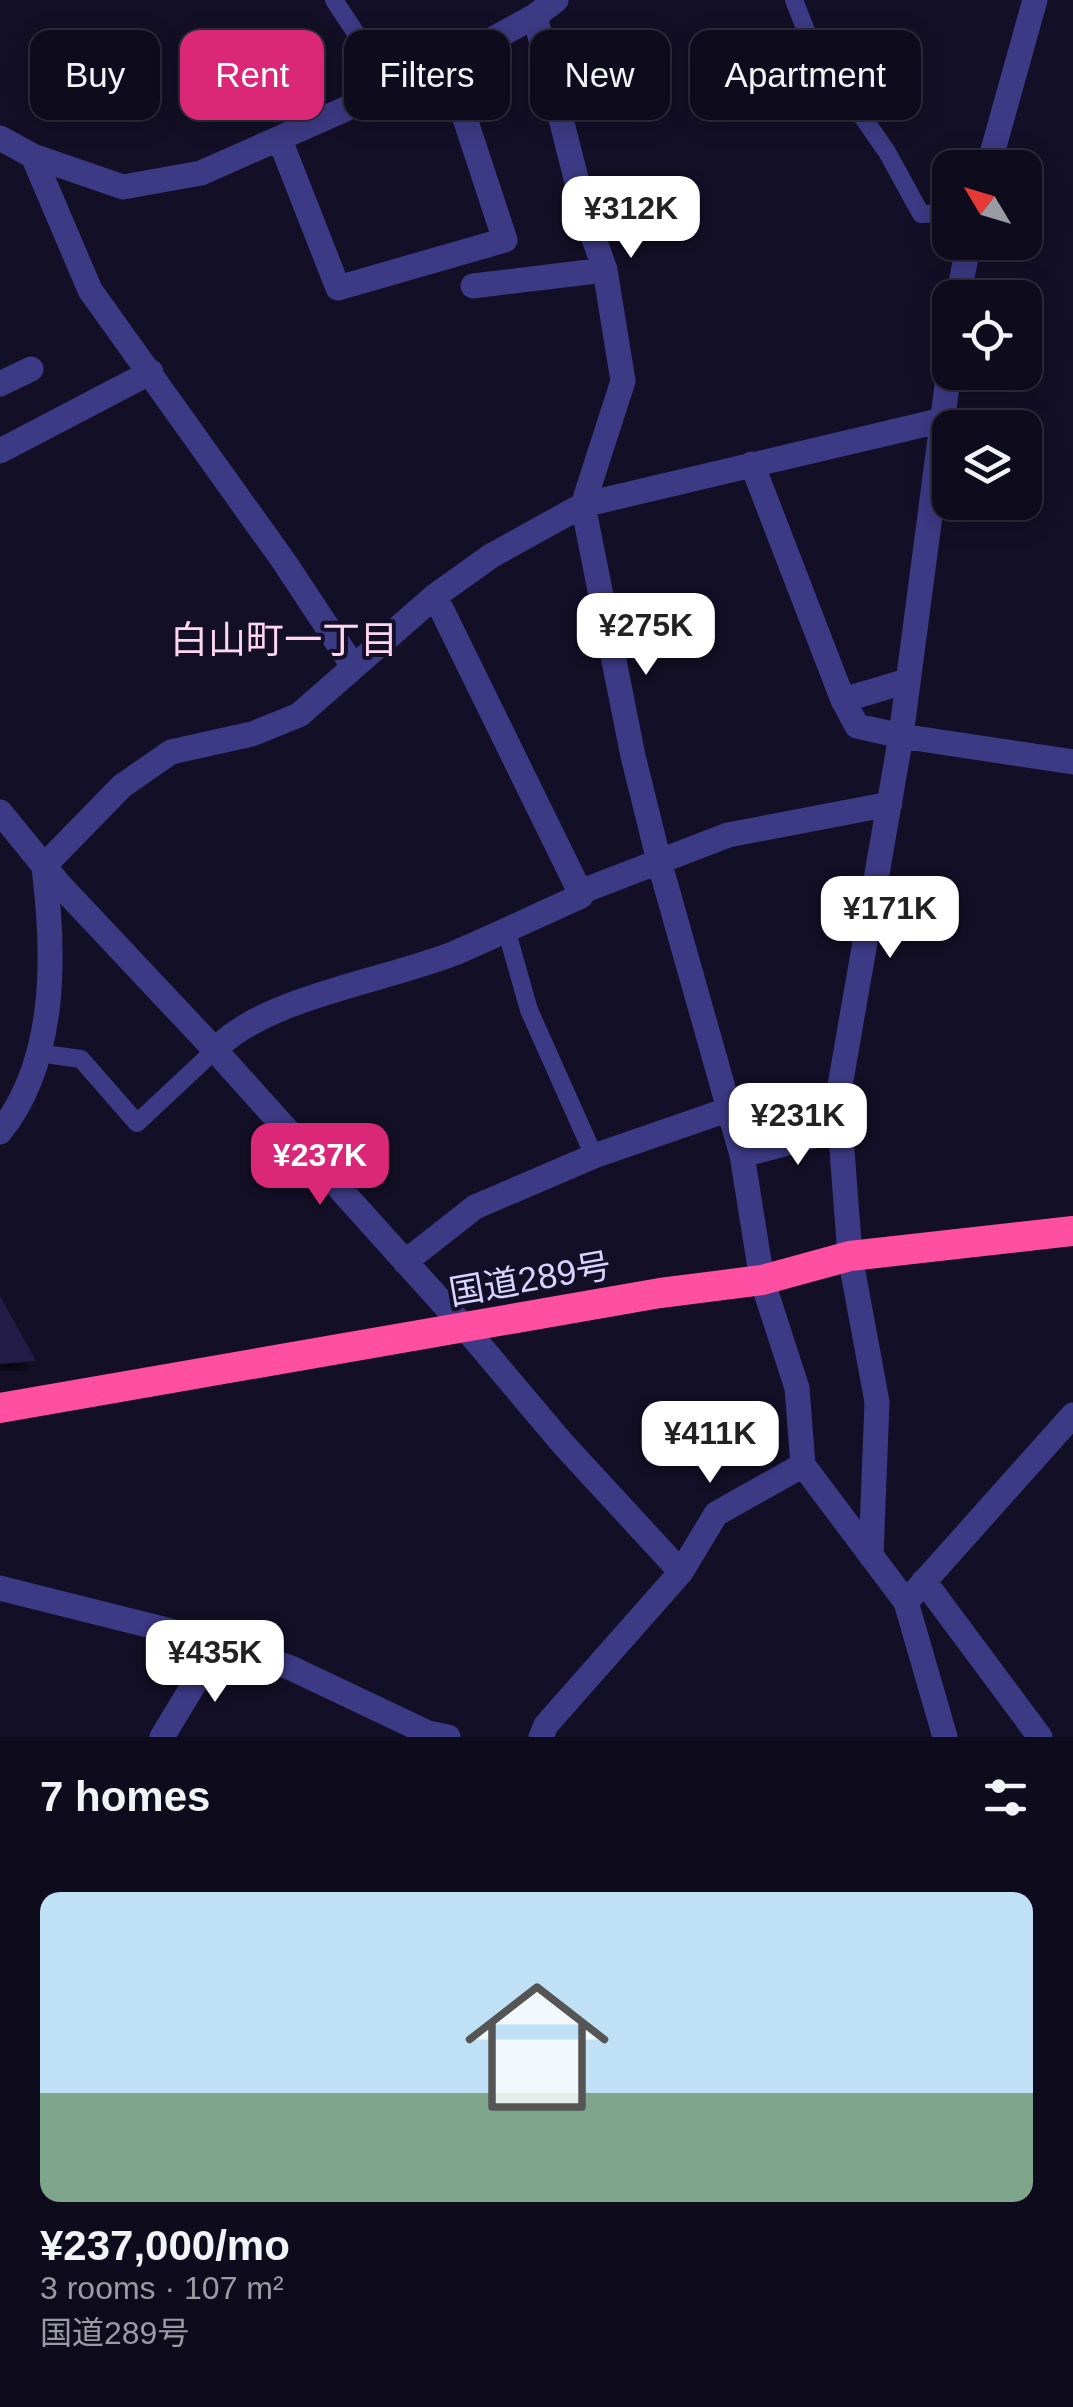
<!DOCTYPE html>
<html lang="en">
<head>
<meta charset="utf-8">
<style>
	:root { --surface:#0e0b1c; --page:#171425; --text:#f1f3f6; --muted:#9b9ba3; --line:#2e2b3b; --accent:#db2777 }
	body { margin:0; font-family:Helvetica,"Noto Sans JP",sans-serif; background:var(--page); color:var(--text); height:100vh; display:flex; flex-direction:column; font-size:38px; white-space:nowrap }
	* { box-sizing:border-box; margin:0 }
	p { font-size:32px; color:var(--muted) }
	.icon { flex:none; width:55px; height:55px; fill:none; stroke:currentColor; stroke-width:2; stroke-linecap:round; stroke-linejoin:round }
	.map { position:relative; height:1737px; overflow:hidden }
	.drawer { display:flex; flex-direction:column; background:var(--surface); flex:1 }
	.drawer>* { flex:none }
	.banner { position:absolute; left:30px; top:30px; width:1015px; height:90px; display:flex; gap:20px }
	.needle { width:65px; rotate:308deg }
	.controls { position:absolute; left:932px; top:150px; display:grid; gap:20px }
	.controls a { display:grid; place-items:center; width:110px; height:110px; border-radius:20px; background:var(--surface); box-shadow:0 5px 25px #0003,0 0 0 2px var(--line); font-size:50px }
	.price { position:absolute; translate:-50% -85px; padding:0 22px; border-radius:20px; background:#fff; color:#222; font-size:32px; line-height:65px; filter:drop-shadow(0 2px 5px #0008) }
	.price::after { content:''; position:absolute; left:50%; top:60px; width:30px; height:22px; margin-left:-15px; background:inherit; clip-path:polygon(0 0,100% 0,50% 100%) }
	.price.active { background:var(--accent); color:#fff }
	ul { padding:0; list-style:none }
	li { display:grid; align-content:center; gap:20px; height:530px; padding:0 40px }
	li span { display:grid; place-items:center; height:310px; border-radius:20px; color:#555 }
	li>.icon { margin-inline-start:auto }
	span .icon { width:180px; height:180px; fill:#fffc; stroke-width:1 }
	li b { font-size:42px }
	h2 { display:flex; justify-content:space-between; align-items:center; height:120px; padding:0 40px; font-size:42px }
	.chip { padding:0 35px; border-radius:20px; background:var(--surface); box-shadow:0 5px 25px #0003,0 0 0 2px var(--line); font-size:35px; line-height:90px }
	.chip.active { background:var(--accent); color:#fff }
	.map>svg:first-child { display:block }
	.building { fill:#241b47; filter:url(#shadow) }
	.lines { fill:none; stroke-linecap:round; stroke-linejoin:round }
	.lane { stroke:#3d3a85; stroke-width:18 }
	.street { stroke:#3d3a85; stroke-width:25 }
	.highway { stroke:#ff4fa3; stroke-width:30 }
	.labels { text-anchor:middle; stroke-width:8; stroke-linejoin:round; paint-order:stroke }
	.street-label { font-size:35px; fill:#d9d4ff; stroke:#130f26 }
	.neighbourhood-label { font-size:38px; fill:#ffd6f0; stroke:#130f26 }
</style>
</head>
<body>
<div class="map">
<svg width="1073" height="1737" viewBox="0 0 1073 1737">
	<defs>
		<filter id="shadow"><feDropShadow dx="-9" dy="9" stdDeviation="5" flood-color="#0009"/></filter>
	</defs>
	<rect width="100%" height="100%" fill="#130f26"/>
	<path class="building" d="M0,1296L36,1361L0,1364Z"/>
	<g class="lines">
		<path class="lane" d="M334,0L392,88
			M794,0L810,41L887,152L921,214L950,213
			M506,929L529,1010L594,1156
			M38,1053L81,1059L137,1123L215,1050"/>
		<path class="street" d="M535,16L584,210L605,270L623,381L583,505L633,756L659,861L742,1155L762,1280L797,1388L803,1465L906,1602L945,1737
			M0,138L33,156L123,187L201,173L447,64L535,16L556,0
			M280,140L338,288L505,240L447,64
			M33,156L90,290L285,563L353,666
			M988,168L1035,0
			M473,286L605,270
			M958,298L969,242
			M0,384L31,369
			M0,451L151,372
			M752,464L843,700L907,681
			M435,596L580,892
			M843,700L857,726L901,736L1073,762
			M0,812L58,883L215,1050L466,1329L563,1444L681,1572
			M44,866L122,786L171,752L252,734L299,715L435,596L491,556L583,505L943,420
			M215,1050C265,997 385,981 455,953C497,935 539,915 581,896L580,892L728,835L890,804
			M0,1132C57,1061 55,955 44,868
			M742,1155L841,1129
			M405,1262L475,1207L594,1156L730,1109
			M871,1556L877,1402L850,1256L838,1097L901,736L950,363
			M924,1581L1040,1737
			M0,1588L219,1643L291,1668L428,1733L448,1737
			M906,1602L1073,1415
			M162,1737L219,1643
			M541,1737L546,1725L681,1572L716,1514L803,1465"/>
		<path class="highway" d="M0,1408L660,1293L762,1280L850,1256L1073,1231"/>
	</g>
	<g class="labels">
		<g class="street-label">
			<text transform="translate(530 1279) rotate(-10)" y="12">国道289号</text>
		</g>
		<g class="neighbourhood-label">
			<text x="284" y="653">白山町一丁目</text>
		</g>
	</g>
</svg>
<div class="controls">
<a><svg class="needle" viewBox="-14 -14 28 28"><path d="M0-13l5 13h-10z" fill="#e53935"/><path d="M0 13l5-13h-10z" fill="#9b9ba3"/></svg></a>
<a><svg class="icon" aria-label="locate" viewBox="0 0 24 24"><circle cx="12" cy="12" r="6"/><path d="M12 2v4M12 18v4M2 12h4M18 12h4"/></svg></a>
<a><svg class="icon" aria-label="layers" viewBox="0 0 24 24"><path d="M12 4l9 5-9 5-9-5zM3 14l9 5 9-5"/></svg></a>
</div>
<b class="price" style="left:631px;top:261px">¥312K</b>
<b class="price" style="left:646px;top:678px">¥275K</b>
<b class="price" style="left:890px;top:961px">¥171K</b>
<b class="price" style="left:798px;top:1168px">¥231K</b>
<b class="price active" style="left:320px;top:1208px">¥237K</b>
<b class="price" style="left:710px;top:1486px">¥411K</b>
<b class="price" style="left:215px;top:1705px">¥435K</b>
<div class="banner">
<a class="chip">Buy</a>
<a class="chip active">Rent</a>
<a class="chip">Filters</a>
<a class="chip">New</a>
<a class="chip">Apartment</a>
</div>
</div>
<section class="drawer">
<h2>7 homes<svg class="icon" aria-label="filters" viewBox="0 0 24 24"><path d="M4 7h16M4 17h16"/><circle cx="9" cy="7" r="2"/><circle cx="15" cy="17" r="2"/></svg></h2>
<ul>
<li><span style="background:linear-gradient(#bfe0f5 65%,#7fa58c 0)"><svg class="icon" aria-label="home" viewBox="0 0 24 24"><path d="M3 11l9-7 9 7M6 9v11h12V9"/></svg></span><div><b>¥237,000/mo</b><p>3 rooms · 107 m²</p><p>国道289号</p></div></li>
</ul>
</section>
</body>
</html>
